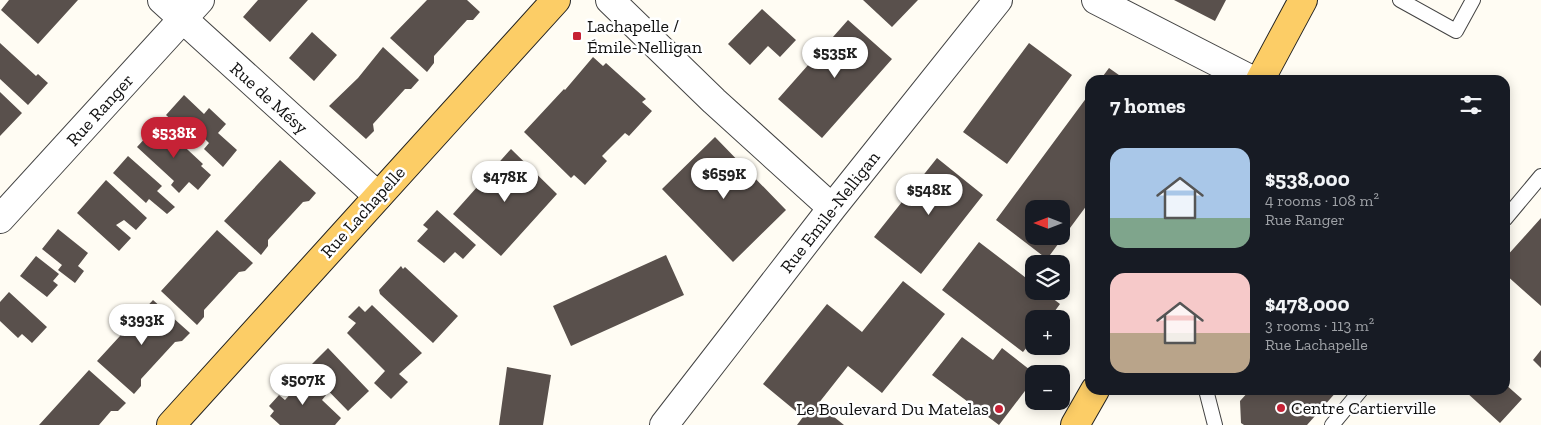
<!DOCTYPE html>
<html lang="en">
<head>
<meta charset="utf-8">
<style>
	:root { --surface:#171b24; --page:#20242c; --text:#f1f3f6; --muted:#9ea1a6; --accent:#c62236 }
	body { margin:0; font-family:"Zilla Slab",serif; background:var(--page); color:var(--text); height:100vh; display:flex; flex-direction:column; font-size:19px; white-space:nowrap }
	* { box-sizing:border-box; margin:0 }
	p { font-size:16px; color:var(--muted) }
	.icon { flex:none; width:28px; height:28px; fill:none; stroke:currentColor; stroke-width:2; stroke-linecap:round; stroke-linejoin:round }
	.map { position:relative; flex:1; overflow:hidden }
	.panel { position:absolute; left:1085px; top:75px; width:425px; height:320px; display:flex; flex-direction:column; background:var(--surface); border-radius:15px; box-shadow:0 2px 12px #0003 }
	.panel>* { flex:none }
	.needle { width:32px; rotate:270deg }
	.tools { position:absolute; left:1025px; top:200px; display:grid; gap:10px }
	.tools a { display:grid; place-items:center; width:45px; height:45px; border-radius:10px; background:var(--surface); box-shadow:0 2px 12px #0003; font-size:25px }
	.price { position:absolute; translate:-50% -42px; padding:0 11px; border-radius:18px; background:#fff; color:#222; font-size:16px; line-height:32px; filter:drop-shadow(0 1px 2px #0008) }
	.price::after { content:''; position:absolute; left:50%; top:30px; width:15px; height:11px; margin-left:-8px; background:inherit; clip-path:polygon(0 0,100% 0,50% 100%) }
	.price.active { background:var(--accent); color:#fff }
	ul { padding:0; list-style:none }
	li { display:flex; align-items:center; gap:15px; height:125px; padding:0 25px }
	li span { display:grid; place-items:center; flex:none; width:140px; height:100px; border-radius:15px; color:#555 }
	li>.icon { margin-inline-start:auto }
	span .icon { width:60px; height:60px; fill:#fffc; stroke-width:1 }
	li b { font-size:21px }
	h2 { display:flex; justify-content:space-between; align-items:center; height:60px; padding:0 25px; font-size:21px }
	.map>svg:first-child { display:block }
	.building { fill:#59504c; fill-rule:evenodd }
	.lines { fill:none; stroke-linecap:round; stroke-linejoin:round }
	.service-casing { stroke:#434343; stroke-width:16 }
	.minor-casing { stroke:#434343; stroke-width:30 }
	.primary-casing { stroke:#212121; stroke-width:30 }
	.service { stroke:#fff; stroke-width:14 }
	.minor { stroke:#fff; stroke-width:28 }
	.primary { stroke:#fccd66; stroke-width:28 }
	.poi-dot { fill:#c62236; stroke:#fff; stroke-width:2 }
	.labels { text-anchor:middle; stroke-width:5; stroke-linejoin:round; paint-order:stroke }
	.poi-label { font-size:18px; fill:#101010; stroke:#fff; text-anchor:start }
	.street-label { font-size:18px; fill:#101010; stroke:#fff }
</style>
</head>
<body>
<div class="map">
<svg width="1541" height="425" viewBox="0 0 1541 425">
	<rect width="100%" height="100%" fill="#fffcf3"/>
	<path class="building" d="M9,0H78L38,44L1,10Z
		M258,0H308L270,42L243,17Z
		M427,0H467L480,12L473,20H467L434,56V63L427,72L390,38Z
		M863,0H918L892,27Z
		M1174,0H1226L1215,21Z
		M762,9L796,40L780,57L768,46L750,65L728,44Z
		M848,20L892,59L822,138L778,99Z
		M312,32L337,55L314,81L289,58Z
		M0,43L36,76L38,74L48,83L28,105L0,79Z
		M1029,43L1072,75L1007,164L963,132Z
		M383,47L419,80L411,89H405L373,124L374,131L366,139L329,106L358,78Z
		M593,57L603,66L606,63L646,99L642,102L652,111L629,136L625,133L602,156L607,161L585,185L574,175L571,178L524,132L564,89L565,90Z
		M1109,68L1126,80H1100Z
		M0,92L22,113L0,136Z
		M1090,93V201L1047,259L996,220ZM1034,209H1061V236H1034Z
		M184,95L204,114L209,108L226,124L218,133L237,150L223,167L204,149L209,143L200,134L194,140L166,115Z
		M159,123L203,164L201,166L211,175L198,190L189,182L179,193L171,185L174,181L137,147Z
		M715,137L786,210L733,262L662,189Z
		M511,149L557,194L501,256L453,214Z
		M128,156L162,186L157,191L175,207L167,214L149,199L146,203L113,173Z
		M937,158L983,195L921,274L874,237Z
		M280,160L316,193L309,201L303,202L268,240V246L261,255L224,221Z
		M106,180L147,218L136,230L124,220L116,225L131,238L119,251L77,213Z
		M437,210L476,245L463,259L455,252L444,263L417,241L428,229L423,225Z
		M1541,218V306L1505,274V258Z
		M58,229L88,253L78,266L84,271L75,283L58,270L62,265L42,249Z
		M217,230L253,263L245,271L239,272L204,310V317L197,325L161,291Z
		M979,242L1034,284V291H1043L1060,304L1049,319H1034V338L1023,352L942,290Z
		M666,255L684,295L571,346L553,306Z
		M36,256L59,274L53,281L58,285L47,297L20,276Z
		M401,266L403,269L405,267L458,316L433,343L380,294L379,290Z
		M903,281L945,314L882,393L848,366L818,404L844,425H797L803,417L763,384L827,304L862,332Z
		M9,292L47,327L32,343L22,334L18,338L0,321V302Z
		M153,300L190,333L182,341L175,342L141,379V386L134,394L97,361Z
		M372,305L422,353L399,374L408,382L391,399L374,383L385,371L347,333L356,323L348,317L359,306L365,312Z
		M962,337L993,360L1002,348L1034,373V379L999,425L932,375Z
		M328,348L369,391L348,411L307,369Z
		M1541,350V368L1533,360Z
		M507,367L551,375L543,425H499Z
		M89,370L126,403L118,411H111L99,425H39Z
		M297,375L303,381L306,377L326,395L322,400L341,418L335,425H280L270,416L274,411L269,406L279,395L285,400L293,391L287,386Z
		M1505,384L1522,399L1500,423L1466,392L1468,390H1505Z
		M1250,390H1338L1307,425H1244L1241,423L1240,401Z"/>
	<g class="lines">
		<defs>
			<path id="service" d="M1400,0L1456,31L1473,0
				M1505,219L1541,176
				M1206,390L1215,425
				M1332,425L1361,390"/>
			<path id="minor" d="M162,0L378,196
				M610,0L714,101L832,208
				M1096,0L1252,80
				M0,219L200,0
				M664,425L832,208L998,0"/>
			<path id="primary" d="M1260,80L1303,0
				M171,425L556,0
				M1075,425L1095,390"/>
		</defs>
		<use href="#service" class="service-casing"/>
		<use href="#minor" class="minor-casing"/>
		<use href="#primary" class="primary-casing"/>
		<use href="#service" class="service"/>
		<use href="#minor" class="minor"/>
		<use href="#primary" class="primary"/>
	</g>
	<g class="poi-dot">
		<rect x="572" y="31" width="10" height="10" rx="2.5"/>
		<circle cx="1281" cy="408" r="5"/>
		<circle cx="999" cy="409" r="5"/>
	</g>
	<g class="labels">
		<g class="poi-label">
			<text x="587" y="32">Lachapelle /<tspan x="587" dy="21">Émile-Nelligan</tspan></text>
			<text x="1291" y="414">Centre Cartierville</text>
			<text x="989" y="415" text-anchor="end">Le Boulevard Du Matelas</text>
		</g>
		<g class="street-label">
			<text transform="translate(269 98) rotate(42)" y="6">Rue de Mésy</text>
			<text transform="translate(100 110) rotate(-48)" y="6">Rue Ranger</text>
			<text transform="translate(363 212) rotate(-48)" y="6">Rue Lachapelle</text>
			<text transform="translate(830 212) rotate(-52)" y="6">Rue Emile-Nelligan</text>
		</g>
	</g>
</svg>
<div class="tools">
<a><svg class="needle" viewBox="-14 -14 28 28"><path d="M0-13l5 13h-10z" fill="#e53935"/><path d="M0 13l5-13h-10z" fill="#9ea1a6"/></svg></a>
<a><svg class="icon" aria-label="layers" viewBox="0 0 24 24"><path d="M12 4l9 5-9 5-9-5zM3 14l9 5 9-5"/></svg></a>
<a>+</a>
<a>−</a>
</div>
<b class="price" style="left:835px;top:79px">$535K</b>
<b class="price active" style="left:174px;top:159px">$538K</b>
<b class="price" style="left:724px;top:200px">$659K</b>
<b class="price" style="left:505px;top:203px">$478K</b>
<b class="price" style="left:929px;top:216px">$548K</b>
<b class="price" style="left:142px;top:346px">$393K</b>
<b class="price" style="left:303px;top:406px">$507K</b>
<section class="panel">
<h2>7 homes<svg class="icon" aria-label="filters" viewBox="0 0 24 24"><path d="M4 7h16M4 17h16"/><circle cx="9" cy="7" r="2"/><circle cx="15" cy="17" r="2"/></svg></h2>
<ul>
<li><span style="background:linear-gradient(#a9c7e8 70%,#7fa58c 0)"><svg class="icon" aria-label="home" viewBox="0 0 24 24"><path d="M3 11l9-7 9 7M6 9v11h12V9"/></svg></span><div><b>$538,000</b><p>4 rooms · 108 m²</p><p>Rue Ranger</p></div></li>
<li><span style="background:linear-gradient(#f6c9c9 60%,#b9a48a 0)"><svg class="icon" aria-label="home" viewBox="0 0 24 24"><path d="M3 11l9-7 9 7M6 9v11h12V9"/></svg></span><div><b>$478,000</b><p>3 rooms · 113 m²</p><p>Rue Lachapelle</p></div></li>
</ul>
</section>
</div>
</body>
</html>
